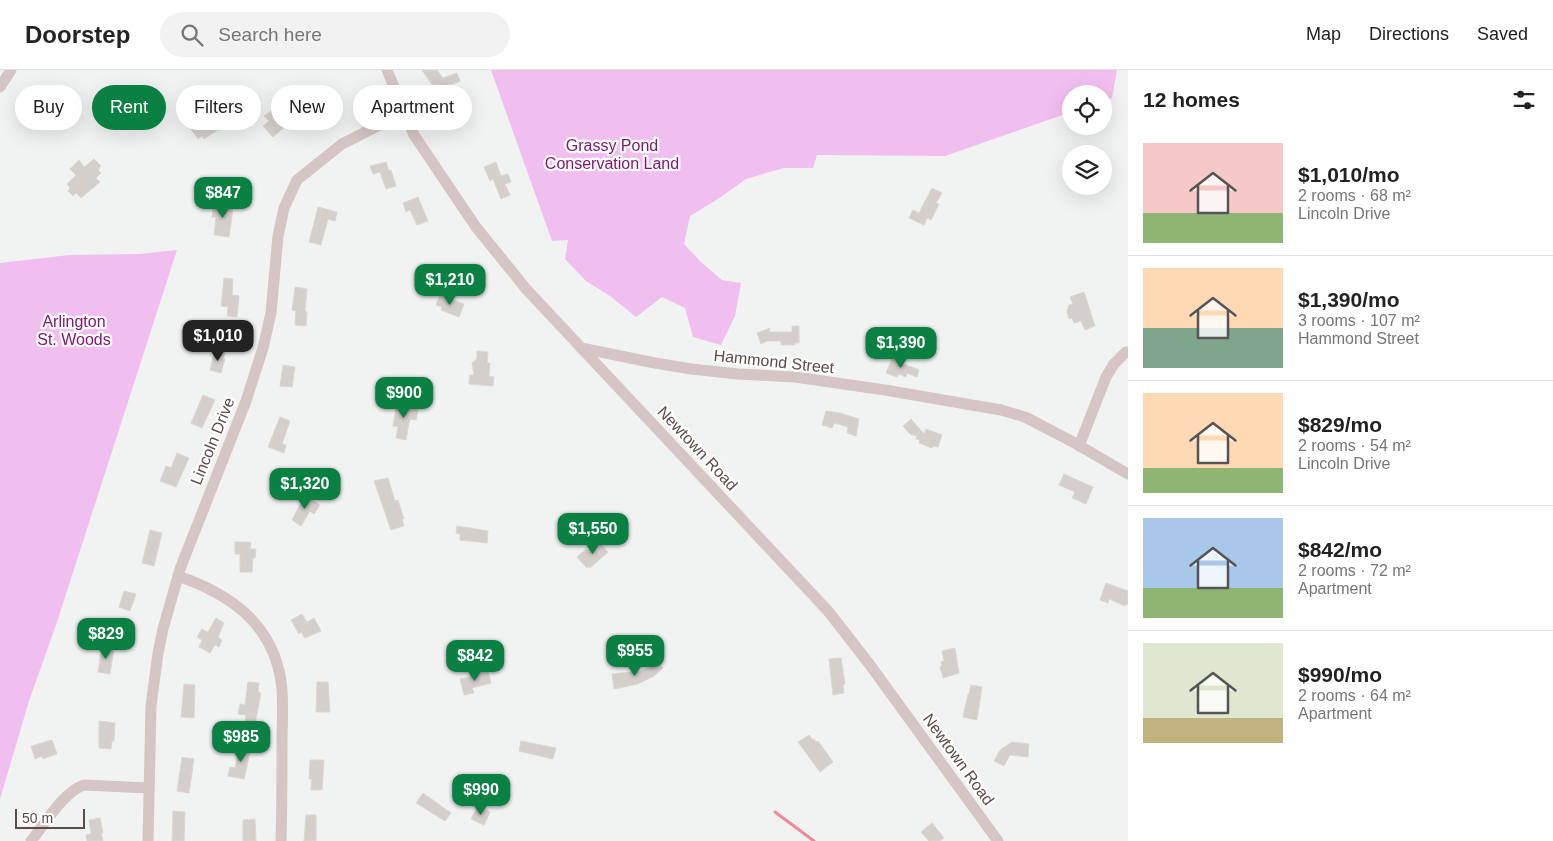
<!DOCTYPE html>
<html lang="en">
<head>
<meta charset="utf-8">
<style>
	:root { --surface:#fff; --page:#f2f2f2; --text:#222; --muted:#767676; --line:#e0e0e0; --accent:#0b8043 }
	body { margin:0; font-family:Arial,sans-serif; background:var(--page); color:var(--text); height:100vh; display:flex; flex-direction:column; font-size:19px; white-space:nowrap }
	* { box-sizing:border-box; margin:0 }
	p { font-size:16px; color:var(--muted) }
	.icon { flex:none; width:28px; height:28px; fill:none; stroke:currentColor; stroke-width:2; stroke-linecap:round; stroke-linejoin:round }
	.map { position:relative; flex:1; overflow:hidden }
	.side { display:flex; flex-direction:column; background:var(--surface); width:425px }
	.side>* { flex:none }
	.hud { position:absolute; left:15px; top:15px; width:475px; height:45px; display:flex; gap:10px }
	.buttons { position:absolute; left:1062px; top:15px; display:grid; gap:10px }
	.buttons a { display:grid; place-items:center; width:50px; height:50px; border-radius:50%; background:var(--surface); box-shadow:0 5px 20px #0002; font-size:25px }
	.scale { position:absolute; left:15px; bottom:12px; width:70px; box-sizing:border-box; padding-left:5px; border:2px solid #5e4a47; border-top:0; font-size:14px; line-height:18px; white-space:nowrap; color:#5e4a47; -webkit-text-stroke:4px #fff; paint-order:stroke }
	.price { position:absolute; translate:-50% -42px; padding:0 11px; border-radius:10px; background:var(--accent); color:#fff; font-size:16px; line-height:32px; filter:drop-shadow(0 1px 2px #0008) }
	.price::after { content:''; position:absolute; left:50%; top:30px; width:15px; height:11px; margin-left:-8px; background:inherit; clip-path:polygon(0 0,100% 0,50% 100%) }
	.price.current { background:#222; color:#fff }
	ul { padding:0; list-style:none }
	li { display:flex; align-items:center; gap:15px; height:125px; padding:0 15px }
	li+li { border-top:1px solid var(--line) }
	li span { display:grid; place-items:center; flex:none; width:140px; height:100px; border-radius:0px; color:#555 }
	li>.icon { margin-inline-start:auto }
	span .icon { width:60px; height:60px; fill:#fffc; stroke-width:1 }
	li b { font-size:21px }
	h2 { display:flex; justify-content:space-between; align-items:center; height:60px; padding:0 15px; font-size:21px }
	.tag { padding:0 18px; border-radius:22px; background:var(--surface); box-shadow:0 5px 20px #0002; font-size:18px; line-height:45px }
	.tag.current { background:var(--accent); color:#fff }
	header { display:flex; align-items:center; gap:30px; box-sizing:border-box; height:70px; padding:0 25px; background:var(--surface); border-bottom:1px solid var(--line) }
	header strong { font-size:24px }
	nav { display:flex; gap:28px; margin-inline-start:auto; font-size:18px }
	.search { width:350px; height:45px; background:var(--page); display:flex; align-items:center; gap:12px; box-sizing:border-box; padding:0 18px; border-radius:28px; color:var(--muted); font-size:19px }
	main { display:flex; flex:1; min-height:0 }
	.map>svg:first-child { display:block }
	.green { fill:#f1bef0 }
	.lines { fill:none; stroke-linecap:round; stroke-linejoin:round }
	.stream { stroke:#ee8a9b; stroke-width:3 }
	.building { fill:#d5cfcc; stroke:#dcd7d4 }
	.minor { stroke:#d5c5c4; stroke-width:11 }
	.labels { text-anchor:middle; stroke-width:4.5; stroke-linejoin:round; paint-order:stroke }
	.park-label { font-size:16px; fill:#831575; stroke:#fff }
	.street-label { font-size:16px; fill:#5e4a47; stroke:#fff }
</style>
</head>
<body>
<header>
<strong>Doorstep</strong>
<div class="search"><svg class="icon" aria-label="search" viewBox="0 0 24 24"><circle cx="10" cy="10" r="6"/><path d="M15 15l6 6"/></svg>Search here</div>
<nav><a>Map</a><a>Directions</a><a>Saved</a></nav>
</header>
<main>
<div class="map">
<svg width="1128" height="771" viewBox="0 0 1128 771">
	<rect width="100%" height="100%" fill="#f0f3f2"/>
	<path class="green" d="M491,0H1117L1112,28L1104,31V24H1071V42L945,86L817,85L813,98H784L746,109L718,129L690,146L684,174L702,193L722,210L741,213L735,246L721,275L693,267L685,238L662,227L636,247L610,226L586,211L565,189L568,170L552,171Z
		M177,180L56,555L29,631L0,729V193L69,185L140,184Z"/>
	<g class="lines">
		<path class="stream" d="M775,742L814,771"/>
	</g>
	<path class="building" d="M422,0H437L443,8L457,3L460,11L450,15L455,29L452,30V32L437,37L433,24L437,22Z
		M277,37L282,42L285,39L296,50L288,56L287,55L273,67L263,56L269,51L264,46Z
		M205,41L209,47L211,45L212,48L220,43L228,55L219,61L218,60L204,69L202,66L198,69L191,59L202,51L198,45Z
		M94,89L101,96L98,100L101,103L96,108L100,112L81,128L76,123L73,126L68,121L70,118L67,114L76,105L70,99L79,90L84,97Z
		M386,92L389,101L391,100L396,116L386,119L380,102L373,104L370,96Z
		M496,92L501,106L508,104L511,112L505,114L510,125L501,129L493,109L490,111L484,97Z
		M932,118L942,123L936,133L939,134L931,150L927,148L924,155L909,148L913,140L919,143Z
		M418,127L428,151L417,155L410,140L406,142L403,133Z
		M218,132L231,133L230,139H233L229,167L214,165L216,147H212L213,138H217Z
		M318,137L337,142L335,151L328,149L321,175L309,172Z
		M224,208L233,209L232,225L239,226L237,247L227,246L228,237L221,236Z
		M295,217L307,219L305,241L307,242L306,256L295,255L296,241L292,240Z
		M1084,222L1095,256L1085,260L1081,251L1074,253L1072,248L1069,249L1067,241L1069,235L1073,234L1070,227Z
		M440,225L464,234L459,247L441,240L442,237L436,235Z
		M792,256H799V273H795V275H781V271H767L761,274L757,263L770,258L769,262H792Z
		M215,280L225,283L223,288L225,289L221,303L210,300Z
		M477,281L488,282L487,293H490L489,306L494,307L493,316L469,314L470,305H474L472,293L477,289Z
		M892,289L919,300L917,307L907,303L906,307L899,304L897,307L886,303Z
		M283,295L295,297L292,317L280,316Z
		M203,325L215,330L202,358L191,353Z
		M397,332L414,335L413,338L418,339L416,350L411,349L409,352L406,370L396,368L398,357L393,356Z
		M826,341L840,343L859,349L856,366L847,363L848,357L834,353L832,358L822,355Z
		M280,347L290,351L282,374L286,375L284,383L268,377Z
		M911,349L924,364L926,359L942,365L938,377L933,376L932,378L919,373L920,370L916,369L917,366L910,364L903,356Z
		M177,383L189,388L176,417L160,411L166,396L171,398Z
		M1064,404L1093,417L1086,434L1072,428L1075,422L1059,415Z
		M388,408L395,431L398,430L404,449H402L404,456L391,460L374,411Z
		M305,425L320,435L314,444L310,441L301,456L292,450Z
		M611,450L620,452L618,462L609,460Z
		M457,456L488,461L487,473L460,470V464L456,463Z
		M150,460L162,463L154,496L142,493Z
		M235,472H251L250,479H256L255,488H253L252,502H240V484H235Z
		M599,472L608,482L590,498L589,496L587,498L577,487L586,479L588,481Z
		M1106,513L1128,521V535L1125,534V536L1109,529L1108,533L1100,530Z
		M124,521L136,524L130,541L119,537Z
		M302,544L307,552L314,548L321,561L305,568L301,562L299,564L291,550Z
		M216,548L224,553L218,567L222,570L219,577L215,575L210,583L199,577L202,570L197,567L202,559L208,562Z
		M102,577L114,579L110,604L98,602Z
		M955,578L959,603L943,608L940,597L942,596L941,592L944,591L942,581Z
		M841,588L845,614L843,615L844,623L833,625L829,589Z
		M657,591L663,598L654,606L638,614L614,619L612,604L641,601L651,597Z
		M488,601L491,613L472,618L474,623L464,625L460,609L470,607L469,605Z
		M248,612L259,613L258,622L261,623L255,654L245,652L246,645L238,644L240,634L245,635Z
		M317,612H328L330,642H316Z
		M184,614L195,615L194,648L181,647Z
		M971,615L982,617L977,650L963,647L968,624H969Z
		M99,651L115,653L114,671H112L111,679L99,678Z
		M809,665L813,670L814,669L816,672L818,671L833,692L820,702L798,672Z
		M52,670L57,684L43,689L42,686L35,689L31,676Z
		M521,671L556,678L553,689L519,681Z
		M1012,672L1029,674L1028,687L1010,685L1004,696L994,691L1000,680Z
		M240,675L251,678L244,709L228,706L230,697L235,698Z
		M182,687L194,689L189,723L177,721Z
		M310,690H324L322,720H311L312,709H309Z
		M423,723L451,743L445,751L416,733Z
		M478,736L490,742L484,755L471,749Z
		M173,741L185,742L184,771H172Z
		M306,745H316V771H304Z
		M100,748L103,763H101L103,771H87L86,765L91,764L89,750Z
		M255,749L256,771H243V750Z
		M932,753L944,768L940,771H929L921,762Z"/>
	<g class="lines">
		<path class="minor" d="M387,0L414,65L476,157L527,220L828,541L870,595L998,771
			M0,17L11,0
			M581,278L655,293L691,299L738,304L795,307L885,320L1001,340L1025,347L1073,372L1128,404
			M1079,376L1106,307L1114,294L1126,282
			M178,506C230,524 272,553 281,611C284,631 282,652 282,672C282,705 282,738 281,771
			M31,771C44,755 64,721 84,715L148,718
			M148,771L151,636L158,583L163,559L180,499L246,331L263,278L271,243L278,166L284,138L297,110L342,74L405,42"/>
	</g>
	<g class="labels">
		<g class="park-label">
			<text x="612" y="81">Grassy Pond<tspan x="612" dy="18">Conservation Land</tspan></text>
			<text x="74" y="257">Arlington<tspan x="74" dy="18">St. Woods</tspan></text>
		</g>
		<g class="street-label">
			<text transform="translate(774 291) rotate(6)" y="6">Hammond Street</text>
			<text transform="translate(212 371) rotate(-68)" y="6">Lincoln Drive</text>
			<text transform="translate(698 378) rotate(47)" y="6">Newtown Road</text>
			<text transform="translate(959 689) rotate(54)" y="6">Newtown Road</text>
		</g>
	</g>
</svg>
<div class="buttons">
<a><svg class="icon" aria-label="locate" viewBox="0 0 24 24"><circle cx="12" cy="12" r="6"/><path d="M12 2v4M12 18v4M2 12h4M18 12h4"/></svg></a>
<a><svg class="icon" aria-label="layers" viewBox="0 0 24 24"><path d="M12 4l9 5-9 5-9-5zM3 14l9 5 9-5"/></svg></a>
</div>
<div class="scale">50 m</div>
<b class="price" style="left:223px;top:149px">$847</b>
<b class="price" style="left:450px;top:236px">$1,210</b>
<b class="price current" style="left:218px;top:292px">$1,010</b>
<b class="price" style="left:901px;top:299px">$1,390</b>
<b class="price" style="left:404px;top:349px">$900</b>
<b class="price" style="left:305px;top:440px">$1,320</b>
<b class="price" style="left:593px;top:485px">$1,550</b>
<b class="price" style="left:106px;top:590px">$829</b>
<b class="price" style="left:635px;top:607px">$955</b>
<b class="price" style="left:475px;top:612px">$842</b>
<b class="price" style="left:241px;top:693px">$985</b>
<b class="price" style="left:481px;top:746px">$990</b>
<div class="hud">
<a class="tag">Buy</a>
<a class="tag current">Rent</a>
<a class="tag">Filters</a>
<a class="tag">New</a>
<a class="tag">Apartment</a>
</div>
</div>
<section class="side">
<h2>12 homes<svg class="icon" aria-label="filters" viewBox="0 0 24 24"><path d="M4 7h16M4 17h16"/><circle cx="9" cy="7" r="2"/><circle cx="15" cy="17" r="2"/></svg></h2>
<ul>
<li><span style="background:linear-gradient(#f6c9c9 70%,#8fb573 0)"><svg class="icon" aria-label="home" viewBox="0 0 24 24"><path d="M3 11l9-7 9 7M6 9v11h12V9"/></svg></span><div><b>$1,010/mo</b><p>2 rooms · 68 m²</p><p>Lincoln Drive</p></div></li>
<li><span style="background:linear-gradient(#ffd9b3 60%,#7fa58c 0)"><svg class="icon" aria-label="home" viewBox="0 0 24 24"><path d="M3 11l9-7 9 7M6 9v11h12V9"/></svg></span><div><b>$1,390/mo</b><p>3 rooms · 107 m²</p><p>Hammond Street</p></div></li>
<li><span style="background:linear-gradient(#ffd9b3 75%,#8fb573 0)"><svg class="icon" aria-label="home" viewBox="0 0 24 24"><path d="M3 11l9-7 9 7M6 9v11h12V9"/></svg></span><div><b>$829/mo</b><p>2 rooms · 54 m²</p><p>Lincoln Drive</p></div></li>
<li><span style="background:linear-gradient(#a9c7e8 70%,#8fb573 0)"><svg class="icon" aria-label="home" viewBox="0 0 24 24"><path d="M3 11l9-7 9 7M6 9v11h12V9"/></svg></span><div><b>$842/mo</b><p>2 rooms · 72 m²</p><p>Apartment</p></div></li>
<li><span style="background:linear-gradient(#dfe7d0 75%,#c2b280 0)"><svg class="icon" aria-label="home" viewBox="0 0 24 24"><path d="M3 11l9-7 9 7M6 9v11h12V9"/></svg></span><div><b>$990/mo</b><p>2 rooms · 64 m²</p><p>Apartment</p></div></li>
</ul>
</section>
</main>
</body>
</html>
